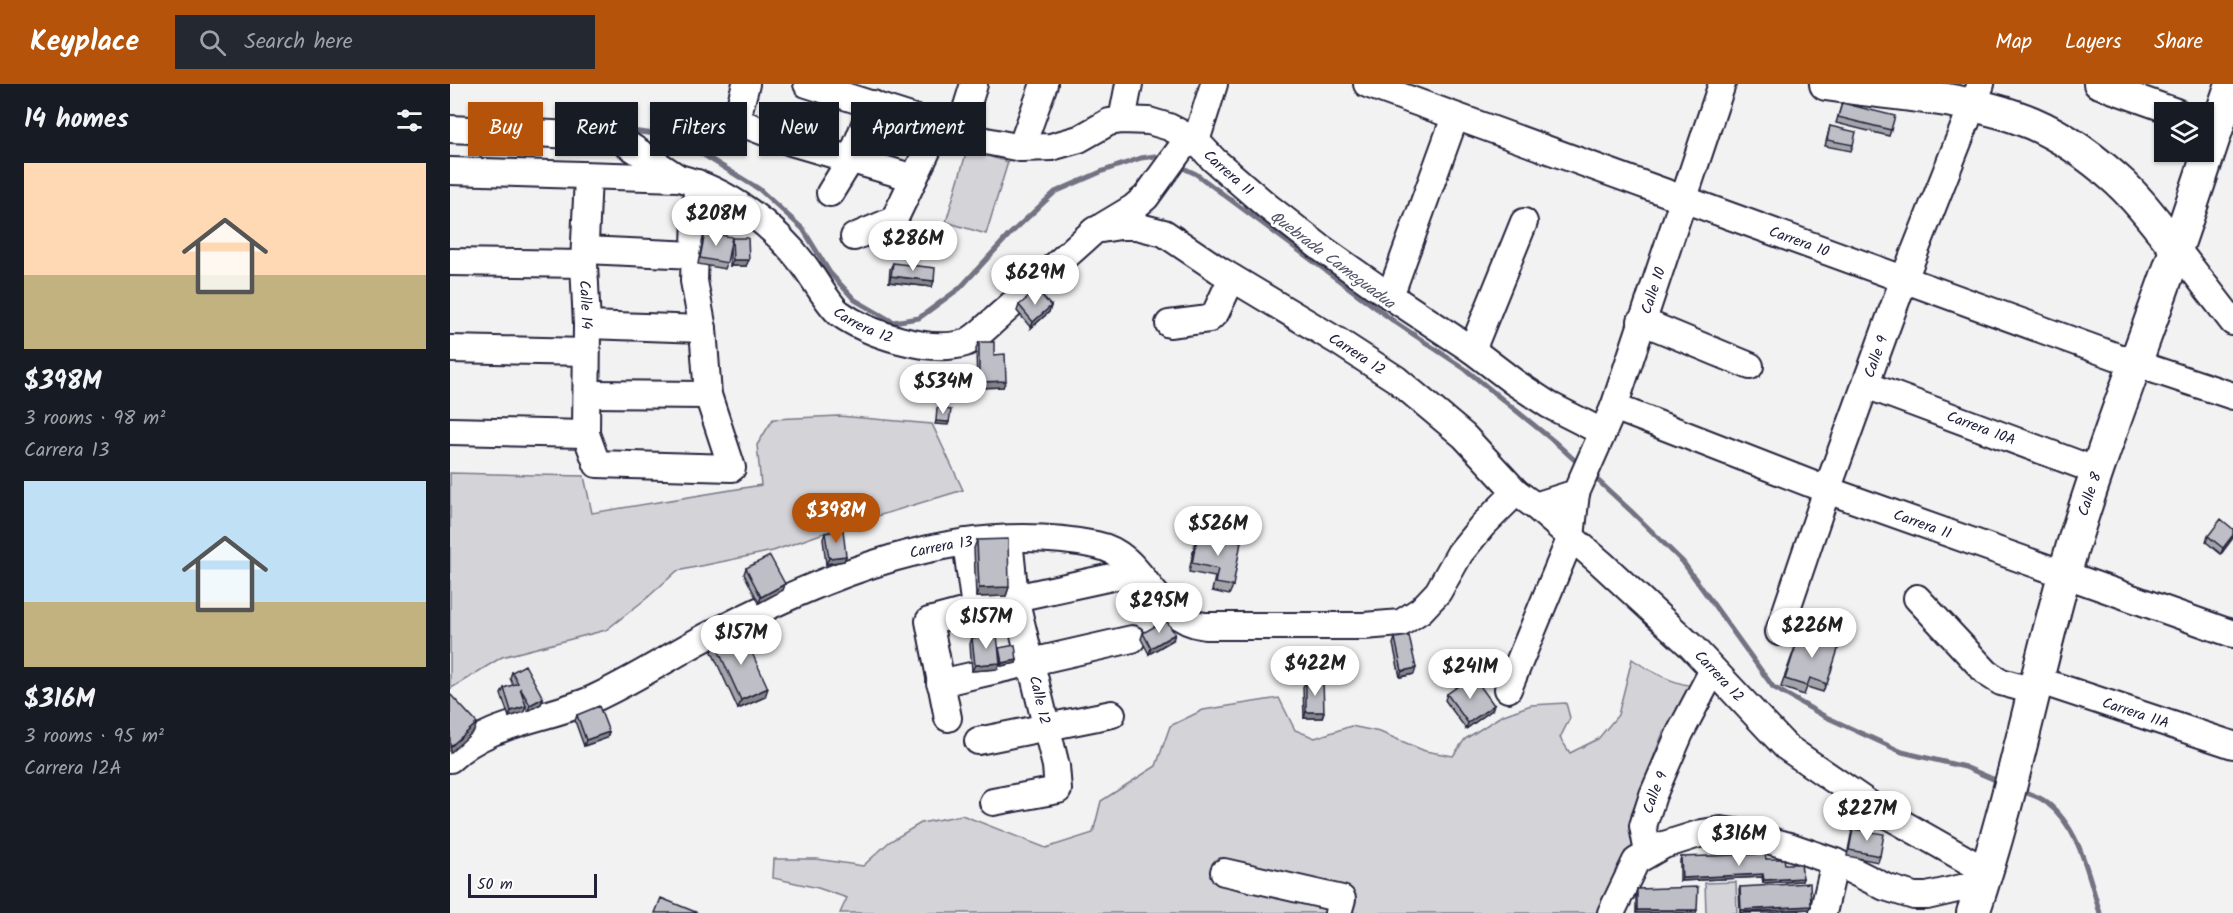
<!DOCTYPE html>
<html lang="en">
<head>
<meta charset="utf-8">
<style>
	:root { --surface:#171b24; --page:#242831; --text:#f1f3f6; --muted:#9ea1a6; --accent:#b45309 }
	body { margin:0; font-family:Kalam,sans-serif; background:var(--page); color:var(--text); height:100vh; display:flex; flex-direction:column; font-size:22px; white-space:nowrap }
	* { box-sizing:border-box; margin:0 }
	p { font-size:20px; color:var(--muted) }
	.icon { flex:none; width:33px; height:33px; fill:none; stroke:currentColor; stroke-width:2; stroke-linecap:round; stroke-linejoin:round }
	.map { position:relative; flex:1; overflow:hidden }
	.panel { display:flex; flex-direction:column; background:var(--surface); width:450px }
	.panel>* { flex:none }
	.hud { position:absolute; left:18px; top:18px; width:570px; height:54px; display:flex; gap:12px }
	.fabs { position:absolute; left:1704px; top:18px; display:grid; gap:12px }
	.fabs a { display:grid; place-items:center; width:60px; height:60px; border-radius:0px; background:var(--surface); box-shadow:0 2px 4px #0004; font-size:30px }
	.scale { position:absolute; left:18px; bottom:15px; width:129px; box-sizing:border-box; padding-left:6px; border:3px solid #22223b; border-top:0; font-size:16px; line-height:21px; white-space:nowrap; color:#22223b; -webkit-text-stroke:4px #fff; paint-order:stroke }
	.price { position:absolute; translate:-50% -51px; padding:0 14px; border-radius:21px; background:#fff; color:#222; font-size:20px; line-height:39px; filter:drop-shadow(0 2px 3px #0008) }
	.price::after { content:''; position:absolute; left:50%; top:36px; width:18px; height:14px; margin-left:-9px; background:inherit; clip-path:polygon(0 0,100% 0,50% 100%) }
	.price.selected { background:var(--accent); color:#fff }
	ul { padding:0; list-style:none }
	li { display:grid; align-content:center; gap:12px; height:318px; padding:0 24px }
	li span { display:grid; place-items:center; height:186px; border-radius:0px; color:#555 }
	li>.icon { margin-inline-start:auto }
	span .icon { width:108px; height:108px; fill:#fffc; stroke-width:1 }
	li b { font-size:26px }
	h2 { display:flex; justify-content:space-between; align-items:center; height:72px; padding:0 24px; font-size:26px }
	.pill { padding:0 21px; border-radius:0px; background:var(--surface); box-shadow:0 2px 4px #0004; font-size:21px; line-height:54px }
	.pill.selected { background:var(--accent); color:#fff }
	header { display:flex; align-items:center; gap:36px; box-sizing:border-box; height:84px; padding:0 30px; background:var(--accent); color:#fff }
	header strong { font-size:28px }
	nav { display:flex; gap:33px; margin-inline-start:auto; font-size:21px }
	.search { width:420px; height:54px; background:var(--page); display:flex; align-items:center; gap:15px; box-sizing:border-box; padding:0 21px; border-radius:0px; color:var(--muted); font-size:22px }
	main { display:flex; flex:1; min-height:0 }
	.map>svg:first-child { display:block }
	.green { fill:#d3d3d8; stroke:#7a7a8a; stroke-width:1.5 }
	.lines { fill:none; stroke-linecap:round; stroke-linejoin:round }
	.stream { stroke:#727282; stroke-width:5 }
	.minor-casing { stroke:#22223b; stroke-width:30 }
	.major-casing { stroke:#22223b; stroke-width:36 }
	.minor { stroke:#fff; stroke-width:26 }
	.major { stroke:#fff; stroke-width:32 }
	.wall { fill:#a3a3aa; stroke:#22223b; stroke-width:1.5 }
	.shaded-wall { fill:#85858b; stroke:#22223b; stroke-width:1.5 }
	.building { fill:#bebec6; stroke:#22223b; stroke-width:1.5 }
	.labels { text-anchor:middle; stroke-width:5; stroke-linejoin:round; paint-order:stroke }
	.street-label { font-size:15px; fill:#22223b; stroke:#fff }
	.water-label { font-size:16px; font-style:italic; fill:#58586b; stroke:#fff }
</style>
</head>
<body>
<header>
<strong>Keyplace</strong>
<div class="search"><svg class="icon" aria-label="search" viewBox="0 0 24 24"><circle cx="10" cy="10" r="6"/><path d="M15 15l6 6"/></svg>Search here</div>
<nav><a>Map</a><a>Layers</a><a>Share</a></nav>
</header>
<main>
<section class="panel">
<h2>14 homes<svg class="icon" aria-label="filters" viewBox="0 0 24 24"><path d="M4 7h16M4 17h16"/><circle cx="9" cy="7" r="2"/><circle cx="15" cy="17" r="2"/></svg></h2>
<ul>
<li><span style="background:linear-gradient(#ffd9b3 60%,#c2b280 0)"><svg class="icon" aria-label="home" viewBox="0 0 24 24"><path d="M3 11l9-7 9 7M6 9v11h12V9"/></svg></span><div><b>$398M</b><p>3 rooms · 98 m²</p><p>Carrera 13</p></div></li>
<li><span style="background:linear-gradient(#bfe0f5 65%,#c2b280 0)"><svg class="icon" aria-label="home" viewBox="0 0 24 24"><path d="M3 11l9-7 9 7M6 9v11h12V9"/></svg></span><div><b>$316M</b><p>3 rooms · 95 m²</p><p>Carrera 12A</p></div></li>
</ul>
</section>
<div class="map">
<svg width="1783" height="829" viewBox="0 0 1783 829">
	<rect width="100%" height="100%" fill="#f2f2f3"/>
	<filter id="ink" filterUnits="userSpaceOnUse"><feTurbulence type="fractalNoise" baseFrequency=".0167" numOctaves="2"/><feDisplacementMap in="SourceGraphic" scale="12" xChannelSelector="R" yChannelSelector="G"/><feConvolveMatrix kernelMatrix="1 2 1 2 8 2 1 2 1" color-interpolation-filters="sRGB"/></filter>
	<g filter="url(#ink)">
		<path class="green" d="M517,66L558,78L536,150L496,138Z
			M389,332L482,340L513,406L388,444L323,467L227,487L197,514L156,546L52,573L0,605V389L134,392L142,429L311,401L307,361L323,335Z
			M1182,575C1203,589 1223,600 1249,603L1213,649L1181,731L1189,765L1150,829H390L397,814L368,804L323,794L324,775H367L413,782L439,758L471,739L512,731L596,764L643,749L651,717L706,682L720,642L753,626L829,614L845,646L865,654L901,642L930,648L975,667L1003,672L1015,655L1051,632L1081,621L1116,619L1120,634L1110,654L1120,669L1148,655L1168,631Z
			M1286,798L1287,829H1256L1255,799Z"/>
		<g class="lines">
			<path class="stream" d="M172,46L223,52L309,105L353,145L380,189L405,216L443,238L469,234L510,204L559,151L605,108L653,87L691,74L705,72L713,75
				M727,81L746,90L945,238L1015,285L1106,359L1130,381
				M1142,391L1182,428L1233,478L1323,603L1374,632L1452,668L1515,683L1550,698
				M1570,706C1578,710 1589,712 1596,718C1630,744 1638,790 1650,829"/>
			<defs>
				<g id="minor">
					<path d="M296,0L286,37L341,58L464,94"/>
					<path id="s1" d="M357,0L536,57L571,64L601,63L629,55L659,38L672,36L699,37L719,43L746,57L764,76L817,122L871,164L925,202L1022,266L1064,298L1099,321L1152,348"/>
					<path id="s2" d="M917,0L1684,279L1783,312"/>
					<path d="M1647,0L1726,28"/>
					<path d="M672,36L679,0"/>
					<path d="M0,45L166,53L227,93"/>
					<path d="M509,48L524,0"/>
					<path d="M571,64L594,0"/>
					<path id="s3" d="M0,87L229,94C277,106 324,141 354,181C363,193 379,221 389,229C418,250 479,270 515,259C520,257 525,253 530,249L645,146L670,142H686L714,149L769,186L889,258L946,295L1014,352L1066,408L1085,422L1151,479L1242,563L1336,663L1425,724L1536,787"/>
					<path id="s4" d="M138,92L134,180L137,241L136,350L147,380L282,384L258,311L253,245L244,197L247,99"/>
					<path d="M380,109L401,75L423,20"/>
					<path d="M653,142L683,124L696,113L732,63L746,57L764,0"/>
					<path d="M404,153L444,136L489,42"/>
					<path d="M1726,164L1783,238"/>
					<path d="M135,166L245,171"/>
					<path d="M0,178L134,180"/>
					<path d="M940,212L1005,33"/>
					<path d="M1191,237L1300,282"/>
					<path d="M719,240L759,235L766,228L782,194"/>
					<path d="M137,241L253,245"/>
					<path d="M0,265L136,268"/>
					<path d="M1022,266L1074,138"/>
					<path id="s5" d="M1416,301L1647,387"/>
					<path d="M137,310L258,311"/>
					<path id="s6" d="M1164,323L1377,406L1783,550"/>
					<path d="M0,347L136,350"/>
					<path id="s7" d="M1085,422L1126,409L1164,323L1272,0"/>
					<path d="M516,458L525,524"/>
					<path d="M1467,514L1537,589L1551,598L1584,607"/>
					<path id="s8" d="M1329,548L1377,406L1454,195L1531,0"/>
					<path id="s9" d="M1587,596L1783,661"/>
					<path d="M490,599L682,555"/>
					<path d="M1058,605L1121,453L1126,409"/>
					<path d="M498,634L479,537L565,514L671,491"/>
					<path d="M528,657L662,630"/>
					<path id="s10" d="M0,675C40,637 97,636 145,614C184,596 219,573 256,553C375,492 509,433 646,461C697,471 700,534 755,542H914L951,539L971,526L988,508L1010,469L1032,442L1066,408"/>
					<path d="M543,718L608,706L606,682L565,514L559,455"/>
					<path id="s11" d="M1198,769L1193,742L1203,711L1230,649L1263,586"/>
					<path d="M774,788L892,815L888,829"/>
					<path d="M1161,829L1186,777L1214,761L1252,749L1271,746L1292,749L1339,762L1385,778L1435,803L1464,812H1477L1533,799"/>
					<path d="M1373,829L1385,778"/>
				</g>
				<g id="major">
					<path d="M1376,0C1439,10 1506,12 1566,33C1602,45 1638,70 1666,95C1689,115 1707,141 1726,164"/>
					<path id="s12" d="M1523,829C1561,718 1583,601 1615,488C1647,378 1689,272 1727,163C1746,109 1763,54 1782,0"/>
				</g>
			</defs>
			<use href="#minor" class="minor-casing"/>
			<use href="#major" class="major-casing"/>
			<use href="#minor" class="minor"/>
			<use href="#major" class="major"/>
		</g>
		<path class="wall" d="M1392,19L1441,46L1439,52L1386,39Z
			M1380,42L1403,61L1401,67L1375,62Z
			M255,148L281,158L282,154L296,182H280V162L277,179L275,185L248,180L253,154Z
			M443,179L482,203L439,198L440,185Z
			M569,221L601,222L599,228L581,244L567,227Z
			M529,258L544,271L553,303L527,304L526,264Z
			M1783,445L1771,470L1756,458L1758,452Z
			M375,449L396,472L394,477L376,480L373,455Z
			M748,450L783,502L779,511L762,507L765,493L739,488L745,458Z
			M527,456L559,503L556,512L526,513L524,464Z
			M296,484L335,500L333,506L309,519L294,490Z
			M1351,546L1390,559L1373,608L1357,603L1354,611L1331,603Z
			M693,549L723,556L699,570L691,555Z
			M522,554L549,565V564L567,576L566,579L551,582L549,574L548,585L522,587L520,560Z
			M945,554L964,590L950,593L943,560Z
			M265,559L315,613L288,625L262,568Z
			M62,588L93,614L91,620L78,627L75,623L74,628L59,633L51,610L54,604L63,601L60,594Z
			M856,597L872,634H854L853,603Z
			M997,610L1042,626L1016,645L995,616Z
			M127,631L157,654L134,662L125,637Z
			M1403,745L1430,772L1428,778L1397,772L1401,751Z
			M1231,773L1316,775L1335,780L1353,794L1352,797L1313,799L1312,793L1230,797V776Z
			M1290,803L1361,822L1360,825L1290,829L1289,806Z
			M1187,805L1246,829H1186V808Z"/>
		<path class="shaded-wall" d="M283,176H299L296,182H280Z
			M441,192L484,197L482,203L439,198Z
			M601,222L599,228L581,244L583,238Z
			M556,297L553,303L527,304L529,298Z
			M486,337L499,338L498,341L485,340Z
			M1783,451V454L1771,470L1773,464Z
			M396,472L394,477L376,480L379,474Z
			M335,500L333,506L309,519L311,513Z
			M559,503L556,512L526,513L529,504Z
			M725,550L723,556L699,570L701,564Z
			M567,576L566,579L551,582L552,579Z
			M550,579L548,585L522,587L525,581Z
			M966,584L964,590L950,593L952,587Z
			M318,604L315,613L288,625L291,616Z
			M93,614L91,620L78,627L80,621Z
			M1044,621L1042,626L1016,645L1018,639Z
			M76,622L74,628L59,633L61,627Z
			M856,628H874L872,634H854Z
			M27,639L24,647L0,669V663Z
			M159,648L157,654L134,662L136,656Z
			M1313,790L1312,793L1230,797L1232,794Z
			M1353,794L1352,797L1313,799L1314,796Z
			M1361,822L1360,825L1290,829L1291,826Z
			M1187,826H1247L1246,829H1186Z"/>
		<path class="building" d="M1392,19L1445,32L1441,46L1388,33Z
			M1380,42L1406,48L1403,61L1377,56Z
			M255,148L282,153L277,179L250,174Z
			M282,154H298L299,176H283Z
			M443,179L485,184L484,197L441,192Z
			M587,206L601,222L583,238L569,221Z
			M529,258H544V271L555,270L556,297L529,298Z
			M487,324L501,326L499,338L486,337Z
			M1771,435L1783,445V451L1773,464L1758,452Z
			M393,446L396,472L379,474L375,449Z
			M748,450L791,458L783,502L765,499L768,485L742,479Z
			M558,455L559,503L529,504L527,456Z
			M320,472L335,500L311,513L296,484Z
			M716,536L725,550L701,564L693,549Z
			M1351,546L1390,559L1377,600L1360,594L1357,602L1335,595Z
			M292,547L318,604L291,616L265,559Z
			M547,551L550,579L525,581L522,554Z
			M959,552L966,584L952,587L945,554Z
			M565,561L567,576L552,579L549,564Z
			M75,581L93,614L80,621L70,604L76,622L61,627L54,604L68,599L62,588Z
			M1023,592L1044,621L1018,639L997,610Z
			M856,597H873L874,628H856Z
			M0,610L27,639L0,663Z
			M149,622L159,648L136,656L127,631Z
			M1403,745L1434,750L1430,772L1399,766Z
			M1315,770L1316,775H1334L1335,780H1351L1353,794L1314,796L1313,790L1232,794L1231,773Z
			M1360,799L1361,822L1291,826L1290,803Z
			M1248,803L1247,826H1187V805Z
			M211,814L248,829H205Z
			M1349,826L1350,829H1294V828Z"/>
	</g>
	<g class="labels">
		<g class="street-label">
			<text dy="5" stroke="none"><textPath href="#s1" startOffset="454">Carrera 11</textPath></text>
			<text dy="5" stroke="none"><textPath href="#s2" startOffset="460">Carrera 10</textPath></text>
			<text dy="5" stroke="none"><textPath href="#s7" startOffset="260">Calle 10</textPath></text>
			<text dy="5" stroke="none"><textPath href="#s4" startOffset="129">Calle 14</textPath></text>
			<text dy="5" stroke="none"><textPath href="#s3" startOffset="471">Carrera 12</textPath></text>
			<text dy="5" stroke="none"><textPath href="#s3" startOffset="1047">Carrera 12</textPath></text>
			<text dy="5" stroke="none"><textPath href="#s8" startOffset="292">Calle 9</textPath></text>
			<text dy="5" stroke="none"><textPath href="#s5" startOffset="123">Carrera 10A</textPath></text>
			<text dy="5" stroke="none"><textPath href="#s12" startOffset="435">Calle 8</textPath></text>
			<text dy="5" stroke="none"><textPath href="#s6" startOffset="330">Carrera 11</textPath></text>
			<text dy="5" stroke="none"><textPath href="#s10" startOffset="538">Carrera 13</textPath></text>
			<text dy="5" stroke="none"><textPath href="#s3" startOffset="1533">Carrera 12</textPath></text>
			<text transform="translate(590 616) rotate(77)" y="5">Calle 12</text>
			<text dy="5" stroke="none"><textPath href="#s9" startOffset="104">Carrera 11A</textPath></text>
			<text dy="5" stroke="none"><textPath href="#s11" startOffset="63">Calle 9</textPath></text>
		</g>
		<g class="water-label">
			<text transform="translate(883 175) rotate(37)" y="6">Quebrada Cameguadua</text>
		</g>
	</g>
</svg>
<div class="fabs">
<a><svg class="icon" aria-label="layers" viewBox="0 0 24 24"><path d="M12 4l9 5-9 5-9-5zM3 14l9 5 9-5"/></svg></a>
</div>
<div class="scale">50 m</div>
<b class="price" style="left:266px;top:163px">$208M</b>
<b class="price" style="left:463px;top:188px">$286M</b>
<b class="price" style="left:585px;top:222px">$629M</b>
<b class="price" style="left:493px;top:331px">$534M</b>
<b class="price selected" style="left:386px;top:460px">$398M</b>
<b class="price" style="left:768px;top:473px">$526M</b>
<b class="price" style="left:709px;top:550px">$295M</b>
<b class="price" style="left:536px;top:566px">$157M</b>
<b class="price" style="left:1362px;top:575px">$226M</b>
<b class="price" style="left:291px;top:582px">$157M</b>
<b class="price" style="left:865px;top:613px">$422M</b>
<b class="price" style="left:1020px;top:616px">$241M</b>
<b class="price" style="left:1417px;top:758px">$227M</b>
<b class="price" style="left:1289px;top:783px">$316M</b>
<div class="hud">
<a class="pill selected">Buy</a>
<a class="pill">Rent</a>
<a class="pill">Filters</a>
<a class="pill">New</a>
<a class="pill">Apartment</a>
</div>
</div>
</main>
</body>
</html>
